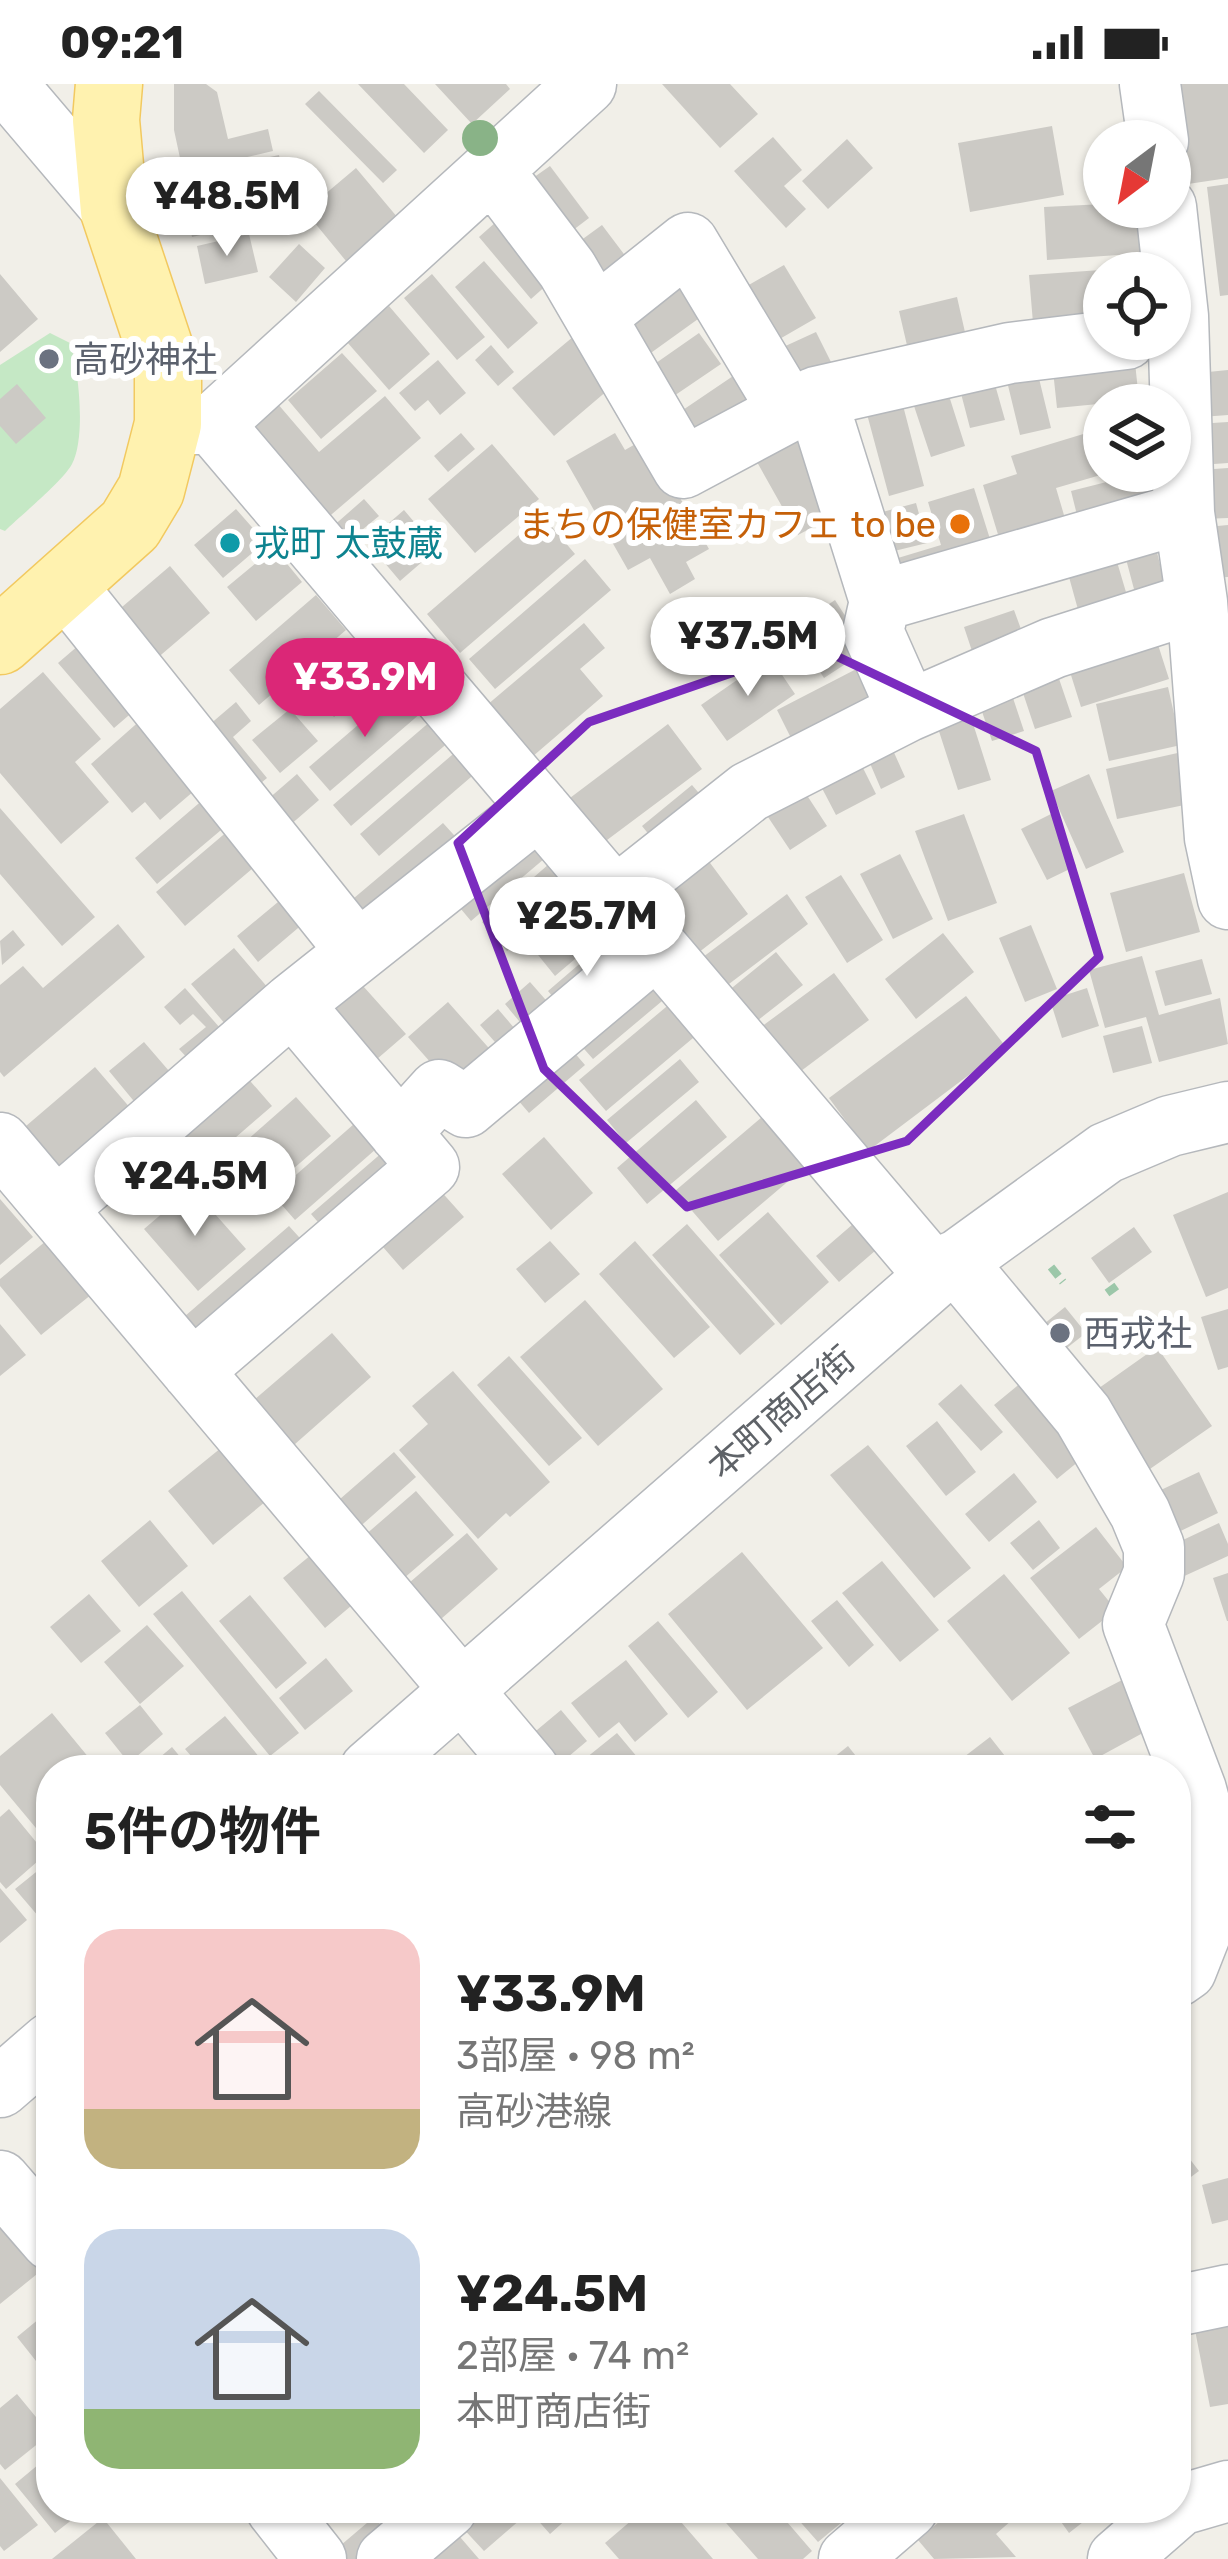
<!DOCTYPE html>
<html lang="ja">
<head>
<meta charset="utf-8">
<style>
	:root { --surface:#fff; --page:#f6f6f6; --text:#222; --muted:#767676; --accent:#db2777 }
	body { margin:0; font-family:Rubik,"Noto Sans JP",sans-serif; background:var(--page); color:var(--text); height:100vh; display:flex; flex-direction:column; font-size:45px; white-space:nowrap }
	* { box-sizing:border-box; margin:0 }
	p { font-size:39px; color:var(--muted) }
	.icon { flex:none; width:66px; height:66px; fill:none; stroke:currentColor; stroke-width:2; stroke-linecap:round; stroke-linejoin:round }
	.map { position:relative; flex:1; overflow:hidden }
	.panel { position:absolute; left:36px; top:1671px; width:1155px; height:768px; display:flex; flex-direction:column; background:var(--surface); border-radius:48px; box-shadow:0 3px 9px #0004 }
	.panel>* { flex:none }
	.needle { width:78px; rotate:212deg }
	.controls { position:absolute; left:1083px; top:36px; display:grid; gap:24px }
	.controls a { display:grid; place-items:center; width:108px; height:108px; border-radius:50%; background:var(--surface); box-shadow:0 3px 9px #0004; font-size:60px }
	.price { position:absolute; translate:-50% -102px; padding:0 27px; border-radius:42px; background:#fff; color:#222; font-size:39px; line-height:78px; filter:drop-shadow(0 3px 6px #0008) }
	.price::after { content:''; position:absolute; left:50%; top:72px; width:36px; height:27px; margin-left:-18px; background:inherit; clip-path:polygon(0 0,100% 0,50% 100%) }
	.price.current { background:var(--accent); color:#fff }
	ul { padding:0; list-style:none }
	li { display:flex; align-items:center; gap:36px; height:300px; padding:0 48px }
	li span { display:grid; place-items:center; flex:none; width:336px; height:240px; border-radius:36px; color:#555 }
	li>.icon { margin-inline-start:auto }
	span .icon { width:144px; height:144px; fill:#fffc; stroke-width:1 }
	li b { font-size:51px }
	h2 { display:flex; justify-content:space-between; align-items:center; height:144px; padding:0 48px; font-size:51px }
	.status { display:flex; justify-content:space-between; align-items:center; height:84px; padding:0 60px; background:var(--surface); direction:ltr }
	.status svg { height:33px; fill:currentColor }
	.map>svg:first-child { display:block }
	.green { fill:#c5e8c5 }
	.building { fill:#cccac5 }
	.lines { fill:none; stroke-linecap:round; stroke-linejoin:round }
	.minor-casing { stroke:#b5b8bc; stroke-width:63 }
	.major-casing { stroke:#f2c960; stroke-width:69 }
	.path { stroke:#9cc7a9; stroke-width:8; stroke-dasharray:12 6; stroke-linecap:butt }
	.minor { stroke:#fff; stroke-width:60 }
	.major { stroke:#fff2af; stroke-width:66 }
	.tree { fill:#89b387 }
	.marked { fill:none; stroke:#7b2cbf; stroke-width:9; stroke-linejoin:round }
	.worship-dot { fill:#6b7280; stroke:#fff; stroke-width:4.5 }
	.food-dot { fill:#e8710a; stroke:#fff; stroke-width:4.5 }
	.culture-dot { fill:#0f9aa8; stroke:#fff; stroke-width:4.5 }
	.labels { text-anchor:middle; stroke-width:12; stroke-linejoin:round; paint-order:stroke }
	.worship-label { font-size:36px; fill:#5b616d; stroke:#fff; text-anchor:start }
	.food-label { font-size:36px; fill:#c56008; stroke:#fff; text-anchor:end }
	.culture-label { font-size:36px; fill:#0d838f; stroke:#fff; text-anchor:start }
	.street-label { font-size:36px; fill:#5f6368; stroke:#fff }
</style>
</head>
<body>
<div class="status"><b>09:21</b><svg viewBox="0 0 49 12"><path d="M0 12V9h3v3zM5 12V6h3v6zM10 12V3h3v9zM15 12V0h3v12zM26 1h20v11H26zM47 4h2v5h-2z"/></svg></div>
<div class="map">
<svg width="1228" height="2475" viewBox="0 0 1228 2475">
	<rect width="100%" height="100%" fill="#f1efe8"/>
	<path class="green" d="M50,249L70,259C79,286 86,354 72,380C63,397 20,432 5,447L0,445V281Z"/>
	<path class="building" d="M174,0H206L217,8L228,55L268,45L273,67L183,88L174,46Z
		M358,0H404L448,46L424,69Z
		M435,0H506L510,5L472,40Z
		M662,0H730L758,30L720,64Z
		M1173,0H1228V94L1188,100Z
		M319,7L397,86L383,99L305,20Z
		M1052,42L1064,111L970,128L958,59Z
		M773,53L802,86L784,102L806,125L786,144L734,87Z
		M847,55L873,84L828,125L802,97Z
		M279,71L293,129L192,153L179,93Z
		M550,82L589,134L560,156L520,103Z
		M356,84L398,134L346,177L305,127Z
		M1228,100V211L1220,212L1207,103Z
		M1104,120V123H1143L1146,169L1047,176L1044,123Z
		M505,130L558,191L531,215L479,153Z
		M602,141L639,190L606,215L569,165Z
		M249,150L258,188L205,200L197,162Z
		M299,160L325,184L296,218L269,193Z
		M484,177L538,239L508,265L455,203Z
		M784,181L816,234L764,264L733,210Z
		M1130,184V189L1104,187V233L1033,239L1029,191Z
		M674,187L705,230L641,276L610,233Z
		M0,190L38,235L0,268Z
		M432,190L485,253L457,276L404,214Z
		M957,213L967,257L909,270L899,227Z
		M389,222L430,270L389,306L347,258Z
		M816,248L835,286L787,309L768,270Z
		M699,249L721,280L668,316L646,286Z
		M574,252L615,300L554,352L512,304Z
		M1133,260L1139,316L1057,324L1051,268Z
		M491,261L514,288L498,302L475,276Z
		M342,269L377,307L321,355L288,316Z
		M438,276L466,309L440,331L428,316L415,327L399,309Z
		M1036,282L1051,344L1020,351L1005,289Z
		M1228,286V331L1201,333L1198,289Z
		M739,288L763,323L699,367L674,332Z
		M992,290L1005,336L970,344L958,298Z
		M944,296L965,362L931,373L909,307Z
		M17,300L46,334L16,360L0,342V315Z
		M900,310L924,402L889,412L864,319Z
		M385,312L421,354L325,436L247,345L277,319L319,368Z
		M1228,338V379L1200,381L1197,340Z
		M1103,344L1104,390L1056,404L1069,448L1003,467L983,401L1017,390L1011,372Z
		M461,349L475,365L448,388L434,372Z
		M615,349L625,366L646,354L709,465L686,478L695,495L670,510L650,474L628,486L566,377Z
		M799,354L841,428L798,451L757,378Z
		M492,360L539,415L475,469L428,415Z
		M1228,384V434L1202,435L1200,386Z
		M1150,387H1157L1168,429L1082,451L1071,407Z
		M974,404L995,471L895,500L888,477L941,461L928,418Z
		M364,415L379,432L345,460L331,444Z
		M916,419L927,459L886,469L875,430Z
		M236,425L265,458L223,494L194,461Z
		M404,426L437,465L400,497L367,458Z
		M542,431L575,470L460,569L427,530Z
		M1228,441V493L1210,494L1207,443Z
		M1153,452L1169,517L1139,524L1122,460Z
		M1112,461L1131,525L1082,540L1064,475Z
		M274,464L302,498L256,537L227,503Z
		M585,475L611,506L495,605L469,575Z
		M170,482L210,529L155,576L115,529Z
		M316,511L346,546L259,621L229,586Z
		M835,516L867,566L824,594L792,545Z
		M1014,526L1029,567L978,585L964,543Z
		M584,539L605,564L580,585L603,612L525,679L480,627Z
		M1153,545L1169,595L1081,623L1065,572Z
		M86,555L142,620L114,644L58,579Z
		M356,557L384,589L334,633L306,600Z
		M770,573L795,610L727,657L701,621Z
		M866,580L888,621L798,668L777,626Z
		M1054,580L1072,633L1035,645L1017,591Z
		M43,588L101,655L75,678L109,718L61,760L0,689V625Z
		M1009,602L1024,647L992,657L977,613Z
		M1168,603L1181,661L1109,677L1096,620Z
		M400,605L421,629L330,707L309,683Z
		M236,618L251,637L233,653L267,694L245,712L195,653Z
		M290,625L318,657L280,689L252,656Z
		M969,627L991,696L958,706L936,638Z
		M143,634L201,701L160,736L145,718L132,729L91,680Z
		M432,636L450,657L351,742L333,721Z
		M668,640L702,685L595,765L562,720Z
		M887,653L905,693L881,705L863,663Z
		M459,665L478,687L379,772L360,750Z
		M854,666L876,710L836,731L813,687Z
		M1182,668L1194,719L1117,735L1106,685Z
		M297,690L319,716L289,742L267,716Z
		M1089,690L1124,768L1086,785L1051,707Z
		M797,696L827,742L790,766L760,721Z
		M692,701L710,722L659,763L642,742Z
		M205,714L227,741L157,800L135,774Z
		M0,724L95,833L62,862L0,790Z
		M964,730L997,819L948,837L915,747Z
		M1051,730L1076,782L1047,796L1021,745Z
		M443,739L463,761L361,848L341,825Z
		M526,739L551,769L471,837L445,806Z
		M229,746L259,779L185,842L156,808Z
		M696,760L748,830L689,876L635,805Z
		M900,770L933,835L893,855L860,790Z
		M556,774L581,805L507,867L482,838Z
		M1184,789L1200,848L1126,868L1110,809Z
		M841,791L883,856L847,879L805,813Z
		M290,808L311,833L258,878L237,852Z
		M787,810L808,840L721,906L699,876Z
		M589,811L615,841L555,892L530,861Z
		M118,840L145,873L4,993L0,988V901L23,882L43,904Z
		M1031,841L1057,905L1025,918L999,854Z
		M13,846L25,861L2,881L0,857Z
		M943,849L974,888L916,935L885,895Z
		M605,858L626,884L569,932L548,907Z
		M234,864L281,919L238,955L191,900Z
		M776,868L803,901L748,944L722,912Z
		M1142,872L1159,931L1220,914L1228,960L1159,978L1146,933L1105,944L1089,886Z
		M1202,875L1212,910L1165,922L1155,887Z
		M651,880L674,907L593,975L569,948Z
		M834,889L869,936L789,996L753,949Z
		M355,893L406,950L362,988L311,931Z
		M530,898L559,931L533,954L505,920Z
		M185,904L234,960L201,989L179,965L206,943L193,930L180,941L164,923Z
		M1087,904L1099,942L1062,954L1050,916Z
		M966,912L1006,963L868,1067L829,1014Z
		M448,918L503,980L463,1015L408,953Z
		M672,918L699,949L606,1027L579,996Z
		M498,925L527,959L509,974L480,941Z
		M1142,942L1152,979L1113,989L1103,952Z
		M561,953L585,981L529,1029L505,1001Z
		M144,958L182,1002L147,1033L109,987Z
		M680,975L699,998L626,1059L607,1036Z
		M95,983L144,1040L68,1105L19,1048Z
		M238,983L272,1022L190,1093L156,1054Z
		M296,1013L331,1052L270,1105L236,1066Z
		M696,1016L727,1053L647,1120L617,1084Z
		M762,1033L805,1083L718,1157L675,1107Z
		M354,1040L376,1065L295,1136L273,1111Z
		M544,1053L593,1109L551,1146L502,1090Z
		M384,1067L409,1095L336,1159L311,1130Z
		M429,1094L464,1133L403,1186L369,1147Z
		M192,1104L246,1165L198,1207L144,1145Z
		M1228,1108V1204L1206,1213L1173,1131Z
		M0,1115L33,1153L0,1181Z
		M768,1128L829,1198L781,1241L719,1171Z
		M860,1134L883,1160L839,1198L816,1172Z
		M687,1140L775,1240L740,1271L652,1171Z
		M289,1142L317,1173L206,1270L177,1239Z
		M1134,1143L1152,1168L1109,1199L1091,1174Z
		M52,1152L97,1206L41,1251L0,1202V1195Z
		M550,1157L580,1190L545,1219L516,1185Z
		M635,1157L710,1243L674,1274L599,1190Z
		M585,1216L663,1305L598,1362L520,1273Z
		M1065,1223L1086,1249L1054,1274L1034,1248Z
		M1228,1225V1283L1218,1286L1201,1233Z
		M0,1240L26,1271L0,1292Z
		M332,1249L371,1293L286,1368L246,1323Z
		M1157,1263L1212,1342L1147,1387L1092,1309Z
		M509,1272L582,1354L549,1382L477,1301Z
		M453,1287L550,1398L510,1433L506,1429L478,1455L399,1366L428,1340L412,1322Z
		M1027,1294L1090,1368L1057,1395L994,1321Z
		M961,1300L1003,1348L981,1367L938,1320Z
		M937,1337L976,1388L946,1412L906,1362Z
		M232,1355L277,1408L213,1461L168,1407Z
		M868,1361L971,1484L934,1514L830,1391Z
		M394,1368L416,1393L355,1447L332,1422Z
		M1199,1388L1218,1429L1166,1454L1146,1413Z
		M1014,1389L1037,1418L989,1458L965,1430Z
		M416,1407L454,1451L403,1495L364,1452Z
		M150,1436L188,1482L139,1523L101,1477Z
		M1039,1436L1060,1464L1033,1486L1010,1459Z
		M1219,1439L1228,1460V1472L1180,1494L1166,1464Z
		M1096,1443L1127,1483L1099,1505L1116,1526L1079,1555L1030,1494Z
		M467,1449L498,1485L441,1535L409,1499Z
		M317,1466L358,1516L325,1544L283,1494Z
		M742,1468L823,1564L747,1626L668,1530Z
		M882,1477L939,1546L900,1578L842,1509Z
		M1228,1489V1537H1227L1213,1494Z
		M1004,1490L1070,1569L1012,1617L947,1537Z
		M182,1507L299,1649L270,1672L153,1530Z
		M89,1510L121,1547L81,1579L50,1543Z
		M250,1511L307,1579L276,1605L219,1537Z
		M837,1516L874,1561L849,1583L811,1537Z
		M658,1537L718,1608L688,1634L628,1562Z
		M147,1541L184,1582L140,1620L104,1578Z
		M326,1574L353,1607L305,1646L279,1614Z
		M626,1576L668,1630L635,1658L619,1638L599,1654L571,1619Z
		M1124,1595L1152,1644L1095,1675L1068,1624Z
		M140,1621L163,1650L129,1679L105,1649Z
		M561,1626L587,1657L556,1683L531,1651Z
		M52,1629L99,1686H51V1762L0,1701V1672Z
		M225,1632L266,1681L260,1686H203L185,1665Z
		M617,1649L643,1680L636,1686H571Z
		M990,1653L1016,1686H947Z
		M848,1662L867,1686H818Z
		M172,1663L191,1686H145Z
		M9,1725L46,1770L6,1805L0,1798V1733Z
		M1183,1750L1204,1788L1176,1805V1754Z
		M51,1776V1847L15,1805Z
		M0,1804L27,1836L0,1859Z
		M1176,2057L1199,2087L1176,2104Z
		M1228,2094V2136L1212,2140L1202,2101Z
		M0,2126L47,2182L0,2220Z
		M51,2225V2296L17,2253Z
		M1228,2234V2320L1210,2323L1194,2241Z
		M17,2310L50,2350L5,2386L0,2380V2324Z
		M51,2370V2424H87L55,2449L15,2400Z
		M0,2394L38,2441L4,2467L0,2462Z
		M477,2424H512L521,2435L484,2467L459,2440Z
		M527,2424H579L550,2450Z
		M646,2424H669L713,2475H619L605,2459Z
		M727,2424H775L812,2467L803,2475H758L719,2431Z
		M788,2424H828L841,2439L818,2458Z
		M955,2424H1016L1020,2429L996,2450L1016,2473L934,2475L918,2456Z
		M1033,2424H1101L1069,2449L1054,2428L1043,2437Z
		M374,2433L391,2453L366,2475H342L334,2467Z
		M103,2434L136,2475H52Z
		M454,2446L479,2475H421Z"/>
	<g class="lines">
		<defs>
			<path id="minor" d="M6,0L114,127
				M1150,0L1158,57
				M492,86L567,185L683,384L816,313
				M1166,123L1178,232L1184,429L1197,518L1215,754L1228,815
				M595,233L688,159L789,327
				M174,340H213L586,0
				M213,340L936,1192
				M64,500L357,867
				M880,517L1184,429
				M908,627L873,548L880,517L816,313L1010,269L1126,255
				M615,814L749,708L908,627L1053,564L1197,518
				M400,1049L439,1006L466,1023L657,863
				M0,1059L529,1686
				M56,1125L292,920L539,724
				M955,1177L1083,1331L1140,1429L1154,1463V1489L1133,1540L1196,1706L1221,1797L1186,1886L1176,1893
				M192,1287L429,1083L292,920
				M370,1686L936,1192L1106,1069L1170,1042L1228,1028
				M0,2003L51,1959
				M0,2097L51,2156
				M1176,2222L1228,2211
				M276,2424L316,2475
				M387,2475L447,2424
				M849,2475L908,2424
				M1118,2475L1180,2421L1228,2407"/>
			<path id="major" d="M0,557L130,441L151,406L168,340V289L114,127L106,36L109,0"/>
		</defs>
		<use href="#minor" class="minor-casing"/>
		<use href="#major" class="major-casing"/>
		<path class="path" d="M1051,1183L1063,1198
			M1107,1209L1118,1201"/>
		<use href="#minor" class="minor"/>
		<use href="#major" class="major"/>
	</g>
	<circle class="tree" cx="480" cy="54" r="18"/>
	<path class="marked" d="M813,561L1036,667L1099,873L907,1057L687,1123L544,985L458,759L589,638Z"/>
	<g class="worship-dot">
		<circle cx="49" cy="275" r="12"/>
		<circle cx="1060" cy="1249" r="12"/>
	</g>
	<circle class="food-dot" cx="960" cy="440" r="12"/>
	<circle class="culture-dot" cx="230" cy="459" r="12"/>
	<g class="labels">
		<g class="worship-label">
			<text x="73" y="288">高砂神社</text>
			<text x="1084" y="1262">西戎社</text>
		</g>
		<g class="food-label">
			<text x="936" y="453">まちの保健室カフェ to be</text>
		</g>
		<g class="culture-label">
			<text x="254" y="472">戎町 太鼓蔵</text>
		</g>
		<g class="street-label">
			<text transform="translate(781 1328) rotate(-41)" y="13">本町商店街</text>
		</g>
	</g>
</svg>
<div class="controls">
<a><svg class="needle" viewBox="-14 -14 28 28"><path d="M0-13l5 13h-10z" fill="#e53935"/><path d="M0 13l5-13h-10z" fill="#767676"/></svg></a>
<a><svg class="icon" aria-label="locate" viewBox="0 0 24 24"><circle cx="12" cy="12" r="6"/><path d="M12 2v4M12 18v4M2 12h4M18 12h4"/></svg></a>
<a><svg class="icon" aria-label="layers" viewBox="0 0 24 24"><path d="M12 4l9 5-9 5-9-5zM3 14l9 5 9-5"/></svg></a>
</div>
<b class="price" style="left:227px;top:175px">¥48.5M</b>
<b class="price" style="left:748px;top:615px">¥37.5M</b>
<b class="price current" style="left:365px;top:656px">¥33.9M</b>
<b class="price" style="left:587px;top:895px">¥25.7M</b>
<b class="price" style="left:195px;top:1155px">¥24.5M</b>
<section class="panel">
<h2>5件の物件<svg class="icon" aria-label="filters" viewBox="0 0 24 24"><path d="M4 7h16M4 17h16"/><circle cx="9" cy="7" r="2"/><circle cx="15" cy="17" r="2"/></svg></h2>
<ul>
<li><span style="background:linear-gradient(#f6c9c9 75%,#c2b280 0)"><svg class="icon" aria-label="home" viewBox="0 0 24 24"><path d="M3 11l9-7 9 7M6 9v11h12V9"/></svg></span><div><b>¥33.9M</b><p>3部屋 · 98 m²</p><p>高砂港線</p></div></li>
<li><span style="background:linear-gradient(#c9d6e8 75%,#8fb573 0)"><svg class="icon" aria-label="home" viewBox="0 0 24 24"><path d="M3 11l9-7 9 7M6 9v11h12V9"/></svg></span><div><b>¥24.5M</b><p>2部屋 · 74 m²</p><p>本町商店街</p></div></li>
</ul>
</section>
</div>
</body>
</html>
